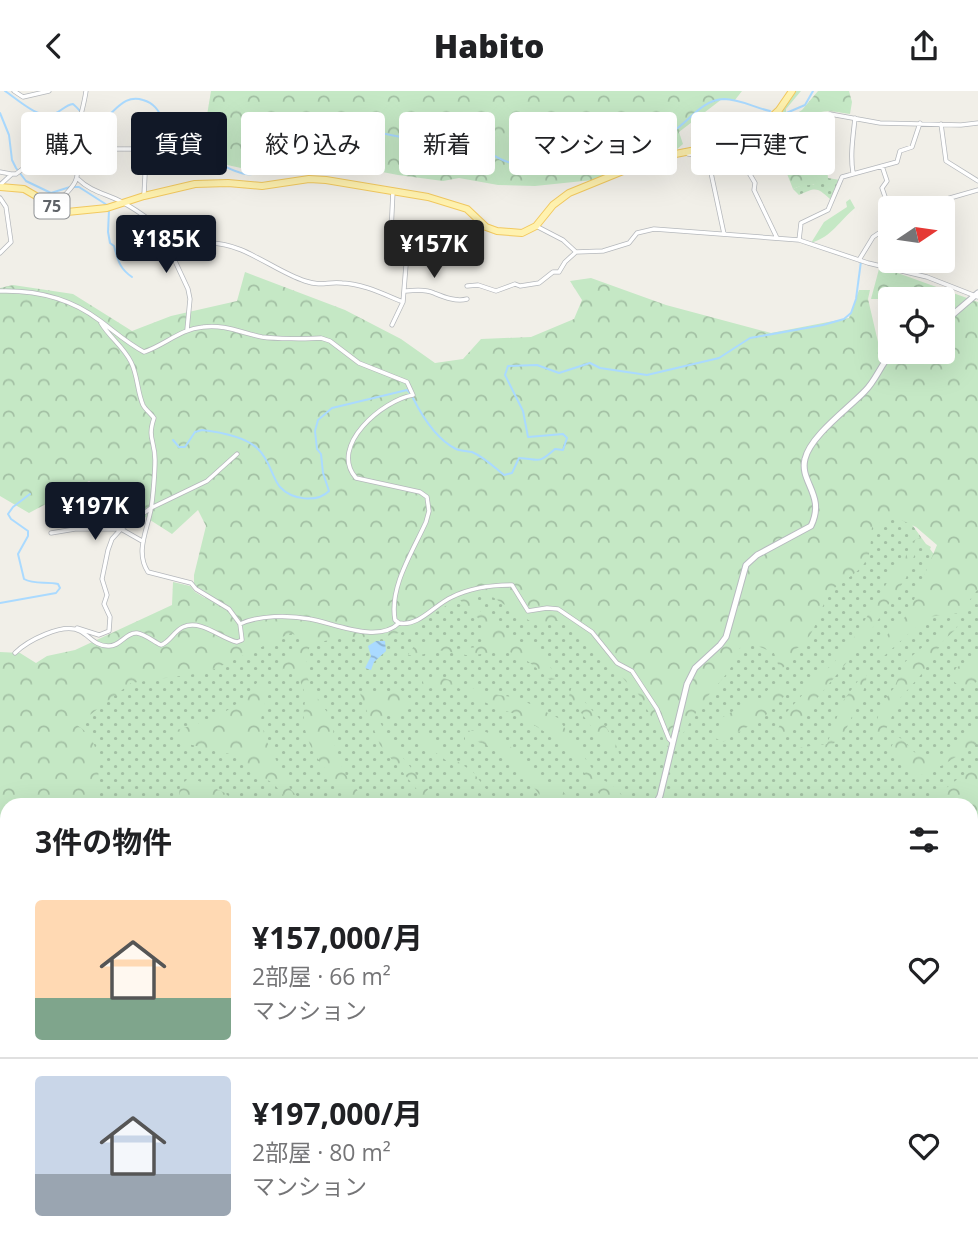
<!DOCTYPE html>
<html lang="ja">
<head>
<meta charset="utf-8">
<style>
	:root { --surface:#fff; --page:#f6f6f6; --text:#202124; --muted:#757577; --line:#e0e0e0; --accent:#111827 }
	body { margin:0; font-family:"Open Sans","Noto Sans JP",sans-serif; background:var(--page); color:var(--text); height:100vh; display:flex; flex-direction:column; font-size:26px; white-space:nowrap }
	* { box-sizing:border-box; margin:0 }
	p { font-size:23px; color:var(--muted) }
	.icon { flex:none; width:38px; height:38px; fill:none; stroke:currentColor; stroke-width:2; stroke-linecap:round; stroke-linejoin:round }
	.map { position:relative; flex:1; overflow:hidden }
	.side { position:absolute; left:0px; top:707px; width:978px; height:448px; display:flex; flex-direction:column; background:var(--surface); border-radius:21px 21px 0 0; box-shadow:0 7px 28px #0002 }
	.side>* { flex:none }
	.hud { position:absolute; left:21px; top:21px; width:936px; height:63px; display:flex; gap:14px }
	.needle { width:46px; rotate:77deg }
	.fabs { position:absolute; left:878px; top:105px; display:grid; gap:14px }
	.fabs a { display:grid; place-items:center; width:77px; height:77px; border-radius:7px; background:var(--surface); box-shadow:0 7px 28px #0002; font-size:35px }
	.price { position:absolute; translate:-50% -60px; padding:0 16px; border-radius:7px; background:var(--accent); color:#fff; font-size:23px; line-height:46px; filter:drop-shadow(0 2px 4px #0008) }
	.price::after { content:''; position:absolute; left:50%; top:42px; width:21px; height:16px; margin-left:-10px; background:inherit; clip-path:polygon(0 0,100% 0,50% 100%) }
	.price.on { background:#222; color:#fff }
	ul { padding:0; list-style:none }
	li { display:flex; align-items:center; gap:21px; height:175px; padding:0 35px }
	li+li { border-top:2px solid var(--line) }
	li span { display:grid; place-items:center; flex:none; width:196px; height:140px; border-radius:7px; color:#555 }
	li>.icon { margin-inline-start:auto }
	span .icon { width:84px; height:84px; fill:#fffc; stroke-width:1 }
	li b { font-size:30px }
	h2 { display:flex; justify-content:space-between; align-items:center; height:84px; padding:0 35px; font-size:30px }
	.chip { padding:0 24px; border-radius:7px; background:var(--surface); box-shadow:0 7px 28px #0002; font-size:24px; line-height:63px }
	.chip.on { background:var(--accent); color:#fff }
	header { display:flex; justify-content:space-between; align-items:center; height:91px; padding:0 35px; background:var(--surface); font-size:32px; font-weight:800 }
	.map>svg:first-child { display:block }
	.grass { fill:url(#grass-dots) }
	.forest { fill:url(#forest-crowns) }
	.water { fill:url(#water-waves) }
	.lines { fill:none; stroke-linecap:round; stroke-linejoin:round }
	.stream { stroke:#aadaff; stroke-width:2 }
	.minor-casing { stroke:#b5b8bc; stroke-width:5 }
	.secondary-casing { stroke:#b6babf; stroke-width:7 }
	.primary-casing { stroke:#f2c960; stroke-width:8 }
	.minor { stroke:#fff; stroke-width:3.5 }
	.secondary { stroke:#fff; stroke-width:5 }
	.primary { stroke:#fff2af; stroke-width:6 }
	.labels { text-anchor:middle; stroke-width:6; stroke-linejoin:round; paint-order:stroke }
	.shield { fill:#fff; stroke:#8f9295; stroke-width:2 }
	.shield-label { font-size:16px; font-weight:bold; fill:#5f6368 }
</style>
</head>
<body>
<header><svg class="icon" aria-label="back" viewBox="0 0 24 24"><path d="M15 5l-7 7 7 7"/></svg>Habito<svg class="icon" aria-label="share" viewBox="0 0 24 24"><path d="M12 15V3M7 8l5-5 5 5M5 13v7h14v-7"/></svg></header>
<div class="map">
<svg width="978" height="1155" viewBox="0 0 978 1155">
	<defs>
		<pattern id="grass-dots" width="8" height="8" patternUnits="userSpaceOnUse" patternTransform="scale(1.75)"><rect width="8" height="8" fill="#c5e8c5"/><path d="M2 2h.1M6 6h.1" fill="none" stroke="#a3c0a4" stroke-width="1.8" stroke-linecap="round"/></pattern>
		<pattern id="forest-crowns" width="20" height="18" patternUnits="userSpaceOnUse" patternTransform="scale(1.75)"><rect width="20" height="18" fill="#c5e8c5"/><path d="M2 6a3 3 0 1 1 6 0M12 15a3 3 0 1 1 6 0" fill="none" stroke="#a3c0a4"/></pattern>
		<pattern id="water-waves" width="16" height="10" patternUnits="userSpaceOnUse" patternTransform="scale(1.75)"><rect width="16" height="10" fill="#aadaff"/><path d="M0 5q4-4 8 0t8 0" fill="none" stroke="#8eb4d2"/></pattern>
	</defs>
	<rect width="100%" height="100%" fill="#f1efe8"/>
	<path class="grass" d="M792,40L801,54L817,45L826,67L828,87L840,89L830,108C817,96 816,96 799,104L793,98L807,92L814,94L817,78L794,59L786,43Z
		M890,403L926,453L931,456L930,458L946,480L978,464V699L947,714H76L74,635L213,499Z"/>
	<path class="forest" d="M211,0H742L735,9L722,8L679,41L683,53L675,60L651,64L593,89L535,95L498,94L459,87L443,90L398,84L330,71L302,61L301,52L304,44L260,81L218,72L217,50L207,24Z
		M795,0H801L786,18V29L802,19L818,0H849L852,11L850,23C841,22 830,19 821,21C801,27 785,44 763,43L759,38C777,33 786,16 795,0Z
		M786,43C789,48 791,55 795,59C804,72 821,74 819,92C810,96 805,92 793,98L782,70L773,73L772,77L764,74C772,65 767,56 761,47Z
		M850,108L855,117C839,130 833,145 811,152L824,131L847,116L846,111Z
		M891,155V170H899L895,181L978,211V498L960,522L927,526L883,566L878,559L883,548L908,523L937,454L916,436L893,425L872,436C871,444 871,455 869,463C861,485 843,486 831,501C817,519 817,548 794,559L791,570L780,579L774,562L751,552L740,557L729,580L702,612L682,644L668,656L639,604L586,549L562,529L533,532L491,505L476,506L480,520L495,529L516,549L532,556L547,569L556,588L550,589C538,578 517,558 499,560C488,561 478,565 466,564C456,563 445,558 434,560C421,563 422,566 408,564L414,555L437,552L457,558L478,556L484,547L483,532L458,507L407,540L378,547L351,546L311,552C300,580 308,593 324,617C327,621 331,625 332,630C334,638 333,645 334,652C339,677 354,702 376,714H361C337,693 308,666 304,632C302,608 311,610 297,584L280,578L281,572L295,558L301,547L291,542L208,581L131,592L77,634C81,637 87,641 90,646C103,666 99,692 93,714H7V799L0,798V561L20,562L36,572L47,565L75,559L172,514L173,491L190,495L195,501L230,522L245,541C231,520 216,507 194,494V484L206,435L198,419L172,443L89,390L29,422L0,405V197L13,194L73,203L132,240L171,225L237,210L245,181L345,219L401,248L435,272L463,268L481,248L531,246L574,228L582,209L570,190L591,187L666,214L771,242L849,227L859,199H870L868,208L878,251L891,246V261H943V208H871L879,178Z
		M921,446L906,487L862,553L781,651L776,642L785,623L804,602L811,591L832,574L856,544L891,485L904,470L911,451Z
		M961,524L956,538L944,549L920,585L901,606L879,653L872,651L881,613L894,597L905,571L934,546L954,525Z
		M978,563V589L975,592L959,595L951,588L956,577Z
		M866,579C868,594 862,603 856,616C846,639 842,654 816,659C805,660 799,661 788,658L827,653L843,610Z
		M261,586L267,603L261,628L265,647L291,699L306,714H291L274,693L245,675L238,665L188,653L166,642C206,631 238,622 261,586Z
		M441,586L487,602L518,607L558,627L597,685L615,696L629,714L607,711L591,694L577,669L560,651L519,624L496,617L453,594L424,598L423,590Z
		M781,593L791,598L765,625L723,651L713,646L723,626L749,611L763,606L769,597Z
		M572,595C593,624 614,635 622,673L619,674L569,605Z
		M400,598L413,611L404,623L388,620L380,631L391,652L428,698L424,707L380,654L359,600L376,604Z
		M978,628V652L943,674L917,686C910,672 902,666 889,660L897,645C906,650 909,658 917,663C942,679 962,642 978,628Z
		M482,639L502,649L513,658L530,680L539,684L549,692L559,695L573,714H547C531,691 495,647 465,649V640Z
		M425,642L441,659L473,681L489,702L504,714H491L460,680L419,649Z
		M978,676V1111L971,1115V714H894L936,705L959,687Z
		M190,686L225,702L238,714H178L180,695Z
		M7,861V954L0,947V862Z
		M26,1148H314L313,1153L316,1155H24Z
		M386,1148H823L825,1155H380Z"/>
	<path class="water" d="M376,550H385L386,560L374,571L371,579L365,577L371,565L368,555Z"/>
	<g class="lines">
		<path class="stream" d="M5,0C17,8 39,29 54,23C62,20 65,14 73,13C78,17 83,24 88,28C109,40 117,0 143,9C160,14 160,27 170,39C182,52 229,81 246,83C268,86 286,58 303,47C312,42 323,40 333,39C362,35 389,45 417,49C436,51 456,49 475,55C492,61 503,74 523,73C537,72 557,68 569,60C575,57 580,51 586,48C597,43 617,56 632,55C644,54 662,47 672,41C690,30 701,9 724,8C740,8 755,17 770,20
			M0,22L9,44L12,69L16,77L26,90L51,102L70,96H79L107,114
			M784,23L805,14L813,0
			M939,113L950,109
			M109,119L108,141L110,152L114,155C118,169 119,177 132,186
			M413,307C422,325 436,348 456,358C461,360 467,360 472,361C484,366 494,376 504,384L512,382L519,367C540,368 537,374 555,358L563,359L567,347L563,343L528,346L523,320L505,284L508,275L537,274L559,282L590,272L600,277L647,284L719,267L750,247L823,234L844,228L851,222L856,208L861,170
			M173,349L179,356H185L195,341L202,339C219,341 245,345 258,358C270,369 272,387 280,396C292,409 317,412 329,400L323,382L321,363L317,358L315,340L318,329L332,317L407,299L410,302
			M0,512L56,502L60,497L58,493C47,490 34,494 24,488L18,463L28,445V440L11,428L8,423L13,416L30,403"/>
		<defs>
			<path id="minor" d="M14,0L23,6L49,0
				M941,33L946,70L978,90
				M732,53L755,92L754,99L777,147
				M77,58H131L143,60L145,84L144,104
				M688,63L697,64L720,60L740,49L784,41L830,23L880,32L961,34L978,32
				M707,63L724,143
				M882,75L887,90L882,97L891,123
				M0,81L11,83
				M853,82C850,64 853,46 855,27
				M78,88C91,101 107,103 122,111C146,124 166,141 185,159C195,158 203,152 210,152C244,152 274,180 305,190C323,196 328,190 342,192C364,193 383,203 403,211
				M0,94L12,83H16L28,74L38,71L77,66
				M0,107L6,116L11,151L0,162
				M53,115C93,80 70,85 77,43C79,28 84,15 86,0
				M927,117L943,109L978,99
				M157,135L155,140L175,170L188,198L190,208L187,239
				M536,135L563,149L576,161L603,160L629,152L637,142L654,138L799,149L868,172L927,186L978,206
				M799,149L801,132L828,119L842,86L897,71L900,60L912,56L920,32
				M859,169L873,146L891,134
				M467,195L478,194L496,200L515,193L520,195L539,192L553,181H559L565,171L576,161
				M0,200C36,199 70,207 99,229C114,240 127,252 144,261C165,254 180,238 203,236C224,233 242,242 262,246C275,248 308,248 321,247L330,250L359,272L407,291L413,304C383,309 328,355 356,387L420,401L427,406L429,420L426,431C413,460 389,496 395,529L399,532
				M406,200C414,199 426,198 434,202C444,206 456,211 467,208
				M392,234L403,211L406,174L405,171L391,166L390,162L393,100
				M51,442L75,438H121L142,450
				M240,533C259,524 289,524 310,528C334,532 378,553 399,532C419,536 434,514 452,506C470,497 492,494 512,494L528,520L547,517L558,518L592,541L617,572L632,580L657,618L669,648L673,652
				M77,537L99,544L109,540L110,526L104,513L107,504L102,488L108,459L112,448L121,438L151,417L207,390L237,363
				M15,562C27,550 63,531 80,540C90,545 95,555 108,555C120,556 126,541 137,542C145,543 154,551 161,554C170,551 174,540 183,536C201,528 220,547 237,551L242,549L240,533L229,518L196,498L191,492L148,481C135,461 147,440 151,418C153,406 155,381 155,369C155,349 147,348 154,327C151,323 145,318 143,314C137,300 138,285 131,271C123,255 110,247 101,232
				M0,804L7,802
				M0,865L7,862
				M971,1139L978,1134
				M238,1155L247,1148
				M949,1155L958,1148"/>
			<path id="secondary" d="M943,232L978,202
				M655,714L660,705L687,593L695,577L720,554L726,546L746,474L757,464L811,435C826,404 799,391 805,368C810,345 849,317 865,300C877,288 881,272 893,261
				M534,1155L537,1148"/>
			<path id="primary" d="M0,96L24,98L62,120L67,121L107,117L144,105L195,93L228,92L262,95L309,88L326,89L428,106L467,118L486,136L497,140L522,142L536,135L553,114L569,102L655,67L701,58L728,40L766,31L779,19L792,0"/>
		</defs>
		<use href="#minor" class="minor-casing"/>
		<use href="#secondary" class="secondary-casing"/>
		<use href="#primary" class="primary-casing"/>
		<use href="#minor" class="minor"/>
		<use href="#secondary" class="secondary"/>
		<use href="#primary" class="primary"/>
	</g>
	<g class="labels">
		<rect class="shield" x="34.5" y="102.5" width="35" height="25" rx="5"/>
		<g class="shield-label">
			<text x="52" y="121">75</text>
		</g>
	</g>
</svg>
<div class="fabs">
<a><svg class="needle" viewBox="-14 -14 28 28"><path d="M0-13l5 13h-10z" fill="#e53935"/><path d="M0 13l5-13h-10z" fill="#757577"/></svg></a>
<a><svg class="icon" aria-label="locate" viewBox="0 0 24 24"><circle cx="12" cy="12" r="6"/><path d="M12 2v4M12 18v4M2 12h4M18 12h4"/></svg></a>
</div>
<b class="price" style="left:166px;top:184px">¥185K</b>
<b class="price on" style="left:434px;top:189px">¥157K</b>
<b class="price" style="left:95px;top:451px">¥197K</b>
<div class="hud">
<a class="chip">購入</a>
<a class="chip on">賃貸</a>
<a class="chip">絞り込み</a>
<a class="chip">新着</a>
<a class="chip">マンション</a>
<a class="chip">一戸建て</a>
</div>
<section class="side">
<h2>3件の物件<svg class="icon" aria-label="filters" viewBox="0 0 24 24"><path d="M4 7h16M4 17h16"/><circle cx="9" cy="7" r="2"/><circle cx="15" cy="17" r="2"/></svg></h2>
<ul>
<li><span style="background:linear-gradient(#ffd9b3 70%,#7fa58c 0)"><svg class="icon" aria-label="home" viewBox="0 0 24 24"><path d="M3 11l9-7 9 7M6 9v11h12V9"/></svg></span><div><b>¥157,000/月</b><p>2部屋 · 66 m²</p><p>マンション</p></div><svg class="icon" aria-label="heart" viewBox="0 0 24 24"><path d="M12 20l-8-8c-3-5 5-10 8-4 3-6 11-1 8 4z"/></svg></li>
<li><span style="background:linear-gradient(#c9d6e8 70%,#9aa5b1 0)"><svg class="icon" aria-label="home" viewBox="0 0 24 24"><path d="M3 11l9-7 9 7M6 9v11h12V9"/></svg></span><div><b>¥197,000/月</b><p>2部屋 · 80 m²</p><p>マンション</p></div><svg class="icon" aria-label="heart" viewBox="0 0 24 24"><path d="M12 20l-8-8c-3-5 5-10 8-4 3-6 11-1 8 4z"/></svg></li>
</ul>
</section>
</div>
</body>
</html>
